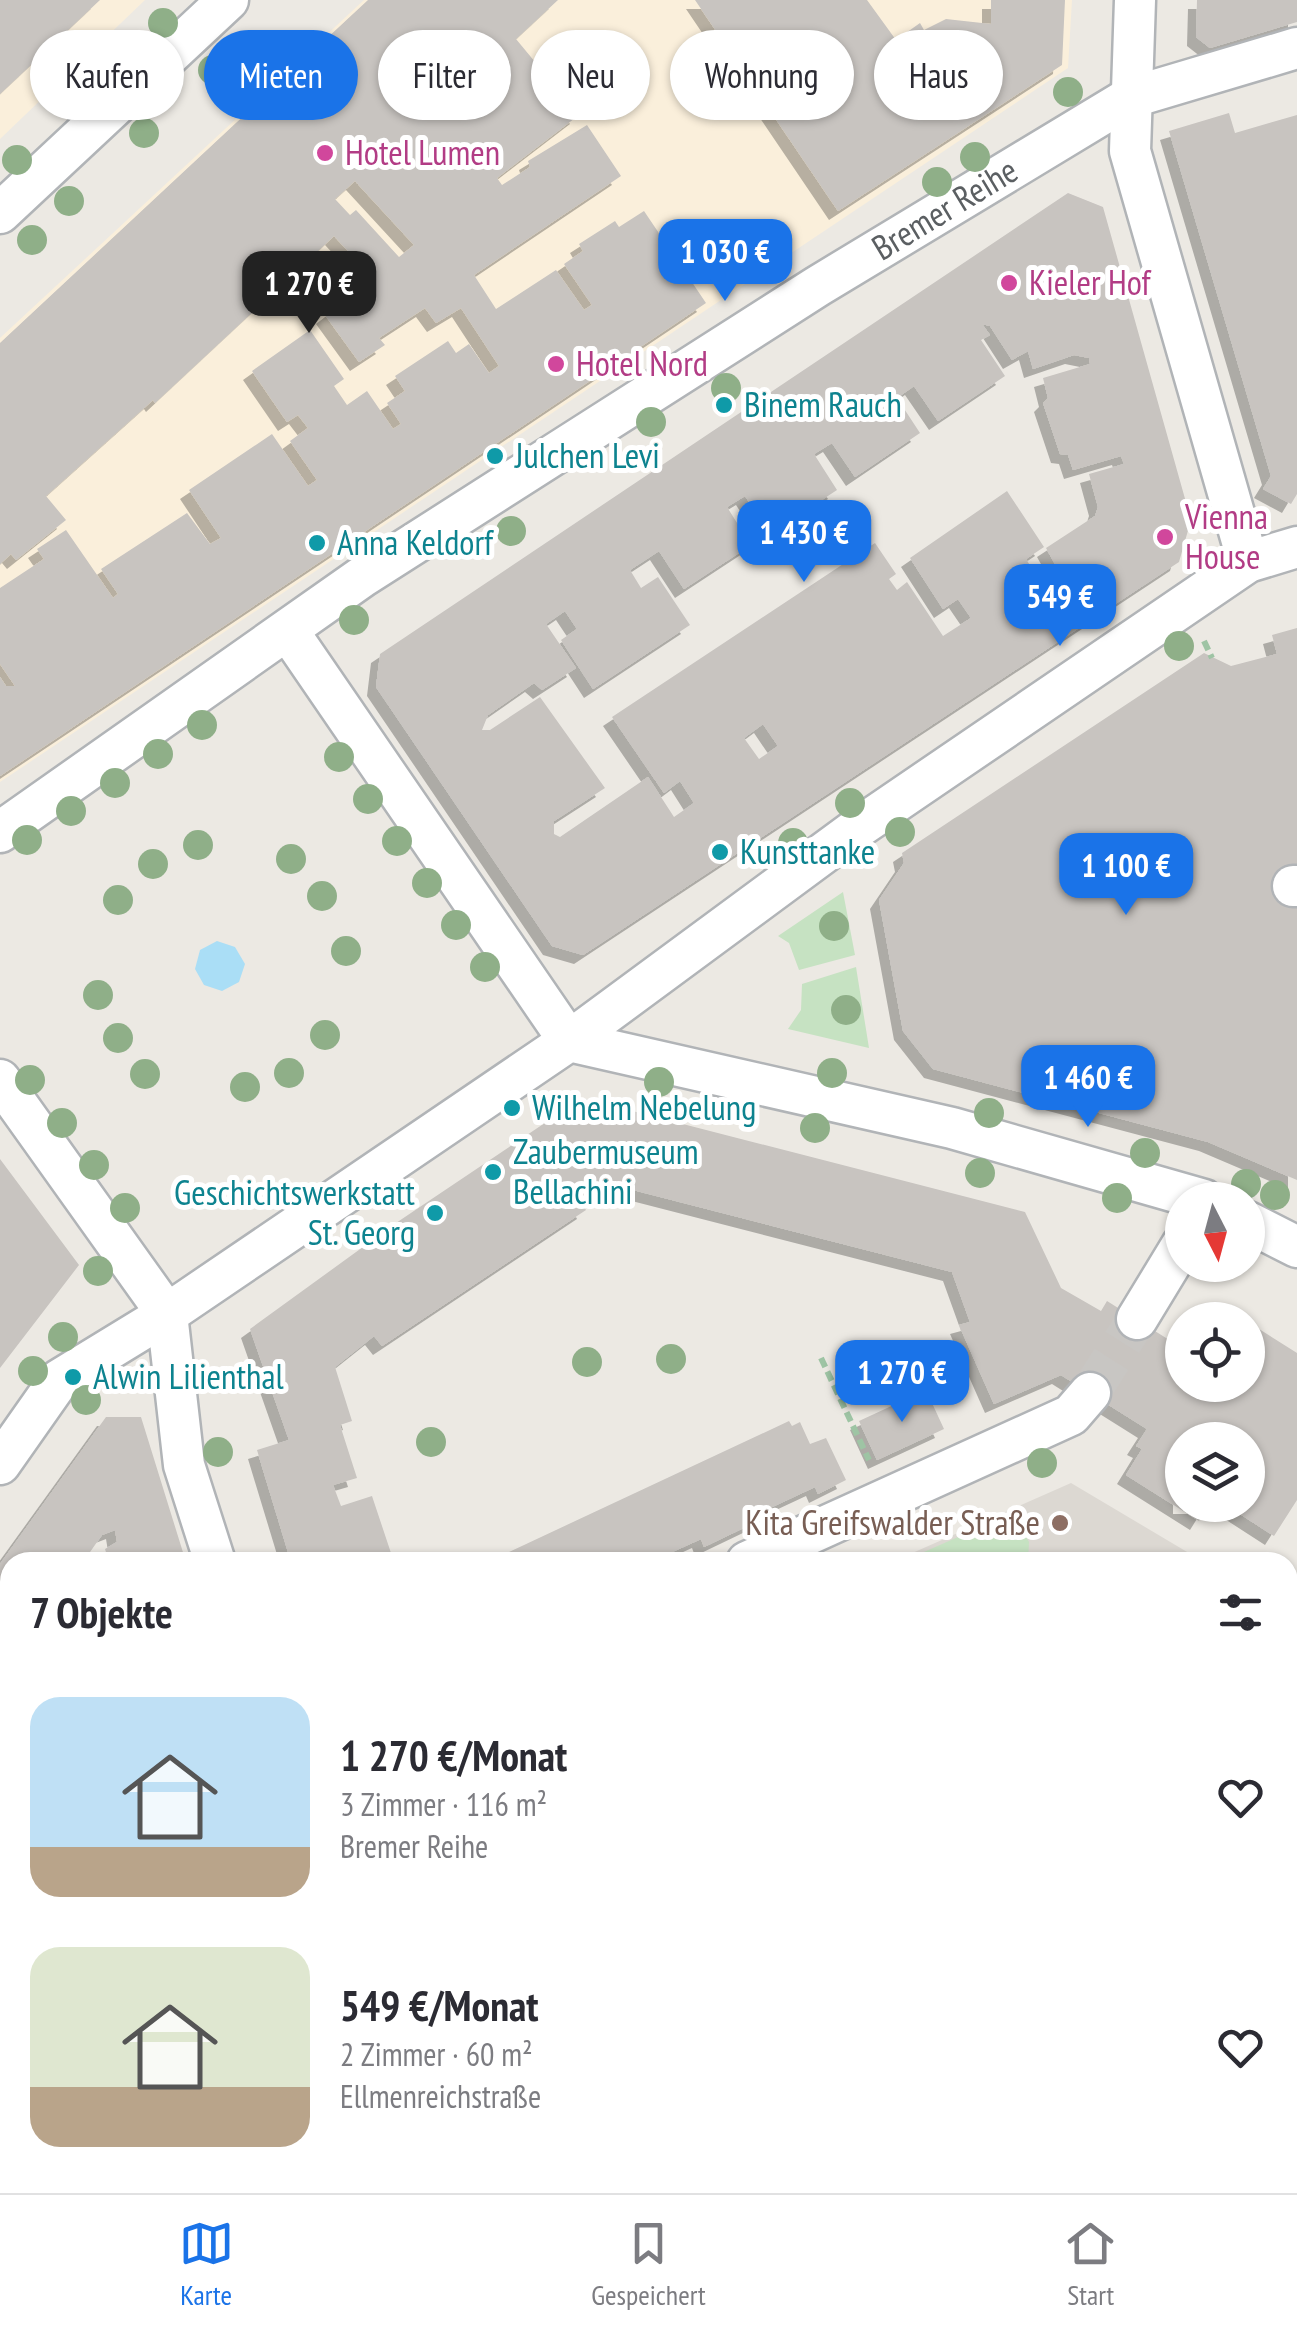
<!DOCTYPE html>
<html lang="de">
<head>
<meta charset="utf-8">
<style>
	:root { --surface:#fff; --page:#f2f2f3; --text:#2b2b33; --muted:#7c7c81; --line:#e1e1e2; --accent:#1a73e8 }
	body { margin:0; font-family:"PT Sans Narrow",sans-serif; background:var(--page); color:var(--text); height:100vh; display:flex; flex-direction:column; font-size:38px; white-space:nowrap }
	* { box-sizing:border-box; margin:0 }
	p { font-size:32px; color:var(--muted) }
	.icon { flex:none; width:55px; height:55px; fill:none; stroke:currentColor; stroke-width:2; stroke-linecap:round; stroke-linejoin:round }
	.map { position:relative; flex:1; overflow:hidden }
	.sheet { position:absolute; left:0px; top:1552px; width:1298px; height:642px; display:flex; flex-direction:column; background:var(--surface); border-radius:30px 30px 0 0; box-shadow:0 2px 8px #0004 }
	.sheet>* { flex:none }
	.hud { position:absolute; left:30px; top:30px; width:1238px; height:90px; display:flex; gap:20px }
	.needle { width:65px; rotate:174deg }
	.tools { position:absolute; left:1165px; top:1182px; display:grid; gap:20px }
	.tools a { display:grid; place-items:center; width:100px; height:100px; border-radius:50%; background:var(--surface); box-shadow:0 2px 8px #0004; font-size:50px }
	.price { position:absolute; translate:-50% -85px; padding:0 22px; border-radius:20px; background:var(--accent); color:#fff; font-size:32px; line-height:65px; filter:drop-shadow(0 2px 5px #0008) }
	.price::after { content:''; position:absolute; left:50%; top:60px; width:30px; height:22px; margin-left:-15px; background:inherit; clip-path:polygon(0 0,100% 0,50% 100%) }
	.price.current { background:#222; color:#fff }
	ul { padding:0; list-style:none }
	li { display:flex; align-items:center; gap:30px; height:250px; padding:0 30px }
	li span { display:grid; place-items:center; flex:none; width:280px; height:200px; border-radius:30px; color:#555 }
	li>.icon { margin-inline-start:auto }
	span .icon { width:120px; height:120px; fill:#fffc; stroke-width:1 }
	li b { font-size:42px }
	h2 { display:flex; justify-content:space-between; align-items:center; height:120px; padding:0 30px; font-size:42px }
	.tag { padding:0 35px; border-radius:45px; background:var(--surface); box-shadow:0 2px 8px #0004; font-size:35px; line-height:90px }
	.tag.current { background:var(--accent); color:#fff }
	.menu { display:flex; justify-content:space-around; align-items:center; height:140px; border-top:2px solid var(--line); background:var(--surface); font-size:28px; color:var(--muted) }
	.menu a { display:grid; justify-items:center; gap:5px }
	.menu .current { color:var(--accent) }
	.map>svg:first-child { display:block }
	.commercial { fill:#faefdb }
	.education { fill:#dcd8d2 }
	.green { fill:#c6e2c2 }
	.water { fill:#aadef6 }
	.building { fill:#c8c4c0; fill-rule:evenodd; filter:url(#shadow) }
	.lines { fill:none; stroke-linecap:round; stroke-linejoin:round }
	.street-tunnel { stroke:#c8c6c3; stroke-width:40; stroke-dasharray:40 20; stroke-linecap:butt }
	.street-casing { stroke:#b1b4b7; stroke-width:45 }
	.secondary-casing { stroke:#b0b3b7; stroke-width:60 }
	.path { stroke:#9ec4a4; stroke-width:6; stroke-dasharray:10 5; stroke-linecap:butt }
	.street { stroke:#fff; stroke-width:40 }
	.secondary { stroke:#fff; stroke-width:55 }
	.tree { fill:#8faf88 }
	.hotel-dot { fill:#d1479c; stroke:#fff; stroke-width:4 }
	.culture-dot { fill:#0f9aa8; stroke:#fff; stroke-width:4 }
	.education-dot { fill:#8d6e63; stroke:#fff; stroke-width:4 }
	.labels { text-anchor:middle; stroke-width:10; stroke-linejoin:round; paint-order:stroke }
	.hotel-label { font-size:35px; fill:#b23c85; stroke:#fff; text-anchor:start }
	.street-label { font-size:35px; fill:#5b5f62; stroke:#fff }
	.culture-label { font-size:35px; fill:#0d838f; stroke:#fff; text-anchor:start }
	.education-label { font-size:35px; fill:#785e54; stroke:#fff; text-anchor:end }
</style>
</head>
<body>
<div class="map">
<svg width="1297" height="2193" viewBox="0 0 1297 2193">
	<defs>
		<filter id="shadow"><feDropShadow dx="-9" dy="9" stdDeviation="0" flood-color="#0004"/></filter>
	</defs>
	<rect width="100%" height="100%" fill="#ece9e3"/>
	<path class="commercial" d="M0,0H145L0,139Z
		M364,0H1072L1068,68L0,782V338Z"/>
	<path class="education" d="M1071,1483L1204,1562H892Z
		M10,1944V2130L0,2117V1949Z
		M51,2185H890L885,2193H599L588,2186L583,2193H58Z"/>
	<path class="green" d="M843,892L855,955L799,970L789,943L778,936Z
		M856,967L869,1048L788,1029L801,1010L802,984Z
		M1013,1513L1029,1542L1028,1562H901Z
		M0,2117L10,2130V2185H51L58,2193H0Z"/>
	<path class="water" d="M217,941L235,947L245,964L239,982L222,991L204,985L195,969L200,950Z"/>
	<path class="building" d="M0,0H100L0,94Z
		M368,0H558L516,39L579,115L497,178L502,185L530,167L528,161L587,125L621,176L474,275L496,309L556,270L584,310L592,305L564,264L583,251L579,244L615,221L619,227L644,211L706,303L0,776V677L6,686H15L0,664V588L44,559L37,549L66,530L113,598L118,594L101,569L187,513L210,544L221,538L189,490L272,434L308,486L317,480L290,441L308,428L298,415L287,422L252,371L310,330L344,379L334,386L347,405L367,391L393,429L401,424L387,403L405,391L395,376L448,341L456,353L469,344L489,373L499,366L461,308L436,323L425,308L379,338L385,345L359,362L325,315L373,278L334,236L155,403L153,400L46,496L66,520L16,560L11,554L0,564V343ZM355,181L414,245L399,257L356,210L350,215L335,199Z
		M695,0H867L896,40L920,23L924,30L946,19L991,24V0H1065L1062,65L838,211Z
		M1197,0H1297V22L1210,48L1196,37Z
		M1229,113L1235,133L1297,115V494L1291,504L1263,489L1271,476L1169,131Z
		M1068,193L1103,207L1191,520L1179,562L583,955L552,946L376,687L380,654ZM982,324L990,326L1012,360L1028,351L1033,369L1074,355L1089,358L1090,364L1043,378L1048,398L1043,403L1060,454L1068,455L1073,470L1121,456L1124,464L1089,474L1098,507L1095,516L1046,548L1055,564L1036,575L1026,559L1044,547L1007,491L910,558L943,609L958,599L971,618L943,636L907,582L897,590L889,579L896,574L875,543L612,717L664,793L680,781L694,803L674,817L648,777L560,837L554,834V821L605,788L540,697L490,730H482L488,715L534,683L542,690L576,668L546,624L565,611L577,629L561,640L593,689L690,625L658,577L641,588L630,570L659,551L684,589L751,545L727,507L745,496L770,534L837,490L814,454L832,443L855,477L920,433L897,398L914,386L938,421L1005,376L981,340L990,335ZM763,724L778,746L759,759L744,738Z
		M1297,628V1180L1208,1142L933,1069L903,1031L879,900L904,863L902,853L1204,653L1231,666L1277,654L1272,635Z
		M582,1098L1025,1212L1061,1288L1101,1311L1107,1301L1182,1348V1385H1248V1322L1297,1353V1500L1274,1536L1226,1505H1248V1440H1182V1505H1209L1199,1521L1126,1475L1142,1449L1136,1446L1147,1429L1061,1375L994,1404L959,1325L970,1322L952,1272L598,1181L579,1196L586,1210L382,1346L374,1336L335,1367L352,1421L340,1425L357,1478L333,1485L341,1506L372,1496L394,1562H291L257,1450L289,1440L250,1329L396,1223Z
		M0,1159L79,1265L0,1368Z
		M926,1390L944,1429L877,1460L859,1421Z
		M106,1417H141L186,1562H109L105,1549L117,1542L115,1530L102,1535L83,1562H10V1680L0,1694V1564Z
		M789,1421L792,1426L800,1422L810,1444L826,1438L846,1480L818,1494L815,1487L751,1517L754,1523L704,1547L701,1539L650,1562H496L494,1559Z
		M1297,1668V2009L1288,2025V1683Z
		M10,1825V1889L0,1894V1830Z
		M10,2002V2077L0,2055V2007Z
		M805,2185H885L880,2193H818Z"/>
	<g class="lines">
		<path class="street-tunnel" d="M1090,1393L1137,1319"/>
		<defs>
			<g id="street">
				<path d="M1135,0L1130,151L1248,562"/>
				<path d="M0,213L228,0"/>
				<path d="M288,631L569,1041L859,827L1248,562L1297,547"/>
				<path id="s1" d="M0,832L362,577L818,286L1129,98L1297,48"/>
				<path d="M1293,886H1297"/>
				<path d="M0,1080L167,1314L59,1380L0,1464"/>
				<path d="M1248,1222L1297,1247"/>
				<path d="M1137,1319L1182,1245"/>
				<path d="M215,1562L184,1465L167,1314L569,1041L952,1128L1204,1200"/>
				<path d="M747,1562L1071,1415L1090,1393"/>
				<path d="M1288,1618L1297,1603"/>
				<path d="M0,1925L10,1920"/>
				<path d="M1128,2185L1140,2193"/>
			</g>
			<path id="secondary" d="M1288,2117L1297,2103
				M1228,2193L1235,2185"/>
		</defs>
		<use href="#street" class="street-casing"/>
		<use href="#secondary" class="secondary-casing"/>
		<path class="path" d="M1204,641L1212,658
			M821,1358L869,1460
			M883,2189L890,2193"/>
		<use href="#street" class="street"/>
		<use href="#secondary" class="secondary"/>
	</g>
	<g class="tree">
		<circle cx="163" cy="23" r="15"/>
		<circle cx="213" cy="70" r="15"/>
		<circle cx="93" cy="85" r="15"/>
		<circle cx="1068" cy="92" r="15"/>
		<circle cx="144" cy="133" r="15"/>
		<circle cx="975" cy="157" r="15"/>
		<circle cx="17" cy="160" r="15"/>
		<circle cx="937" cy="182" r="15"/>
		<circle cx="69" cy="201" r="15"/>
		<circle cx="32" cy="240" r="15"/>
		<circle cx="726" cy="388" r="15"/>
		<circle cx="651" cy="422" r="15"/>
		<circle cx="511" cy="531" r="15"/>
		<circle cx="354" cy="620" r="15"/>
		<circle cx="1179" cy="646" r="15"/>
		<circle cx="202" cy="725" r="15"/>
		<circle cx="158" cy="754" r="15"/>
		<circle cx="339" cy="757" r="15"/>
		<circle cx="115" cy="783" r="15"/>
		<circle cx="368" cy="799" r="15"/>
		<circle cx="850" cy="803" r="15"/>
		<circle cx="71" cy="811" r="15"/>
		<circle cx="900" cy="832" r="15"/>
		<circle cx="27" cy="840" r="15"/>
		<circle cx="397" cy="841" r="15"/>
		<circle cx="793" cy="843" r="15"/>
		<circle cx="198" cy="845" r="15"/>
		<circle cx="291" cy="859" r="15"/>
		<circle cx="153" cy="864" r="15"/>
		<circle cx="427" cy="883" r="15"/>
		<circle cx="322" cy="896" r="15"/>
		<circle cx="118" cy="900" r="15"/>
		<circle cx="456" cy="925" r="15"/>
		<circle cx="834" cy="926" r="15"/>
		<circle cx="346" cy="951" r="15"/>
		<circle cx="485" cy="967" r="15"/>
		<circle cx="98" cy="995" r="15"/>
		<circle cx="846" cy="1010" r="15"/>
		<circle cx="325" cy="1035" r="15"/>
		<circle cx="118" cy="1038" r="15"/>
		<circle cx="289" cy="1073" r="15"/>
		<circle cx="832" cy="1073" r="15"/>
		<circle cx="145" cy="1074" r="15"/>
		<circle cx="30" cy="1080" r="15"/>
		<circle cx="659" cy="1082" r="15"/>
		<circle cx="245" cy="1087" r="15"/>
		<circle cx="989" cy="1113" r="15"/>
		<circle cx="62" cy="1123" r="15"/>
		<circle cx="815" cy="1128" r="15"/>
		<circle cx="1145" cy="1153" r="15"/>
		<circle cx="94" cy="1165" r="15"/>
		<circle cx="980" cy="1173" r="15"/>
		<circle cx="1246" cy="1184" r="15"/>
		<circle cx="1275" cy="1195" r="15"/>
		<circle cx="1117" cy="1198" r="15"/>
		<circle cx="125" cy="1208" r="15"/>
		<circle cx="98" cy="1271" r="15"/>
		<circle cx="63" cy="1337" r="15"/>
		<circle cx="671" cy="1359" r="15"/>
		<circle cx="587" cy="1362" r="15"/>
		<circle cx="33" cy="1371" r="15"/>
		<circle cx="86" cy="1400" r="15"/>
		<circle cx="431" cy="1442" r="15"/>
		<circle cx="218" cy="1452" r="15"/>
		<circle cx="1042" cy="1463" r="15"/>
	</g>
	<g class="hotel-dot">
		<circle cx="325" cy="153" r="10"/>
		<circle cx="1009" cy="283" r="10"/>
		<circle cx="556" cy="364" r="10"/>
		<circle cx="1165" cy="537" r="10"/>
	</g>
	<g class="culture-dot">
		<circle cx="724" cy="405" r="10"/>
		<circle cx="495" cy="456" r="10"/>
		<circle cx="317" cy="543" r="10"/>
		<circle cx="720" cy="852" r="10"/>
		<circle cx="512" cy="1108" r="10"/>
		<circle cx="493" cy="1172" r="10"/>
		<circle cx="435" cy="1213" r="10"/>
		<circle cx="73" cy="1377" r="10"/>
	</g>
	<circle class="education-dot" cx="1060" cy="1523" r="10"/>
	<g class="labels">
		<g class="hotel-label">
			<text x="345" y="165">Hotel Lumen</text>
			<text x="1029" y="295">Kieler Hof</text>
			<text x="576" y="376">Hotel Nord</text>
			<text x="1185" y="529">Vienna<tspan x="1185" dy="40">House</tspan></text>
		</g>
		<g class="street-label">
			<text dy="12" stroke="none"><textPath href="#s1" startOffset="1132">Bremer Reihe</textPath></text>
		</g>
		<g class="culture-label">
			<text x="744" y="417">Binem Rauch</text>
			<text x="515" y="468">Julchen Levi</text>
			<text x="337" y="555">Anna Keldorf</text>
			<text x="740" y="864">Kunsttanke</text>
			<text x="532" y="1120">Wilhelm Nebelung</text>
			<text x="513" y="1164">Zaubermuseum<tspan x="513" dy="40">Bellachini</tspan></text>
			<text x="415" y="1205" text-anchor="end">Geschichtswerkstatt<tspan x="415" dy="40">St. Georg</tspan></text>
			<text x="93" y="1389">Alwin Lilienthal</text>
		</g>
		<g class="education-label">
			<text x="1040" y="1535">Kita Greifswalder Straße</text>
		</g>
	</g>
</svg>
<div class="tools">
<a><svg class="needle" viewBox="-14 -14 28 28"><path d="M0-13l5 13h-10z" fill="#e53935"/><path d="M0 13l5-13h-10z" fill="#7c7c81"/></svg></a>
<a><svg class="icon" aria-label="locate" viewBox="0 0 24 24"><circle cx="12" cy="12" r="6"/><path d="M12 2v4M12 18v4M2 12h4M18 12h4"/></svg></a>
<a><svg class="icon" aria-label="layers" viewBox="0 0 24 24"><path d="M12 4l9 5-9 5-9-5zM3 14l9 5 9-5"/></svg></a>
</div>
<b class="price" style="left:725px;top:304px">1 030 €</b>
<b class="price current" style="left:309px;top:336px">1 270 €</b>
<b class="price" style="left:804px;top:585px">1 430 €</b>
<b class="price" style="left:1060px;top:649px">549 €</b>
<b class="price" style="left:1126px;top:918px">1 100 €</b>
<b class="price" style="left:1088px;top:1130px">1 460 €</b>
<b class="price" style="left:902px;top:1425px">1 270 €</b>
<div class="hud">
<a class="tag">Kaufen</a>
<a class="tag current">Mieten</a>
<a class="tag">Filter</a>
<a class="tag">Neu</a>
<a class="tag">Wohnung</a>
<a class="tag">Haus</a>
</div>
<section class="sheet">
<h2>7 Objekte<svg class="icon" aria-label="filters" viewBox="0 0 24 24"><path d="M4 7h16M4 17h16"/><circle cx="9" cy="7" r="2"/><circle cx="15" cy="17" r="2"/></svg></h2>
<ul>
<li><span style="background:linear-gradient(#bfe0f5 75%,#b9a48a 0)"><svg class="icon" aria-label="home" viewBox="0 0 24 24"><path d="M3 11l9-7 9 7M6 9v11h12V9"/></svg></span><div><b>1 270 €/Monat</b><p>3 Zimmer · 116 m²</p><p>Bremer Reihe</p></div><svg class="icon" aria-label="heart" viewBox="0 0 24 24"><path d="M12 20l-8-8c-3-5 5-10 8-4 3-6 11-1 8 4z"/></svg></li>
<li><span style="background:linear-gradient(#dfe7d0 70%,#b9a48a 0)"><svg class="icon" aria-label="home" viewBox="0 0 24 24"><path d="M3 11l9-7 9 7M6 9v11h12V9"/></svg></span><div><b>549 €/Monat</b><p>2 Zimmer · 60 m²</p><p>Ellmenreichstraße</p></div><svg class="icon" aria-label="heart" viewBox="0 0 24 24"><path d="M12 20l-8-8c-3-5 5-10 8-4 3-6 11-1 8 4z"/></svg></li>
</ul>
</section>
</div>
<nav class="menu">
<a class="current"><svg class="icon" aria-label="map" viewBox="0 0 24 24"><path d="M3 6l6-2 6 2 6-2v14l-6 2-6-2-6 2zM9 4v14M15 6v14"/></svg>Karte</a>
<a><svg class="icon" aria-label="saved" viewBox="0 0 24 24"><path d="M7 4h10v16l-5-4-5 4z"/></svg>Gespeichert</a>
<a><svg class="icon" aria-label="home" viewBox="0 0 24 24"><path d="M3 11l9-7 9 7M6 9v11h12V9"/></svg>Start</a>
</nav>
</body>
</html>
